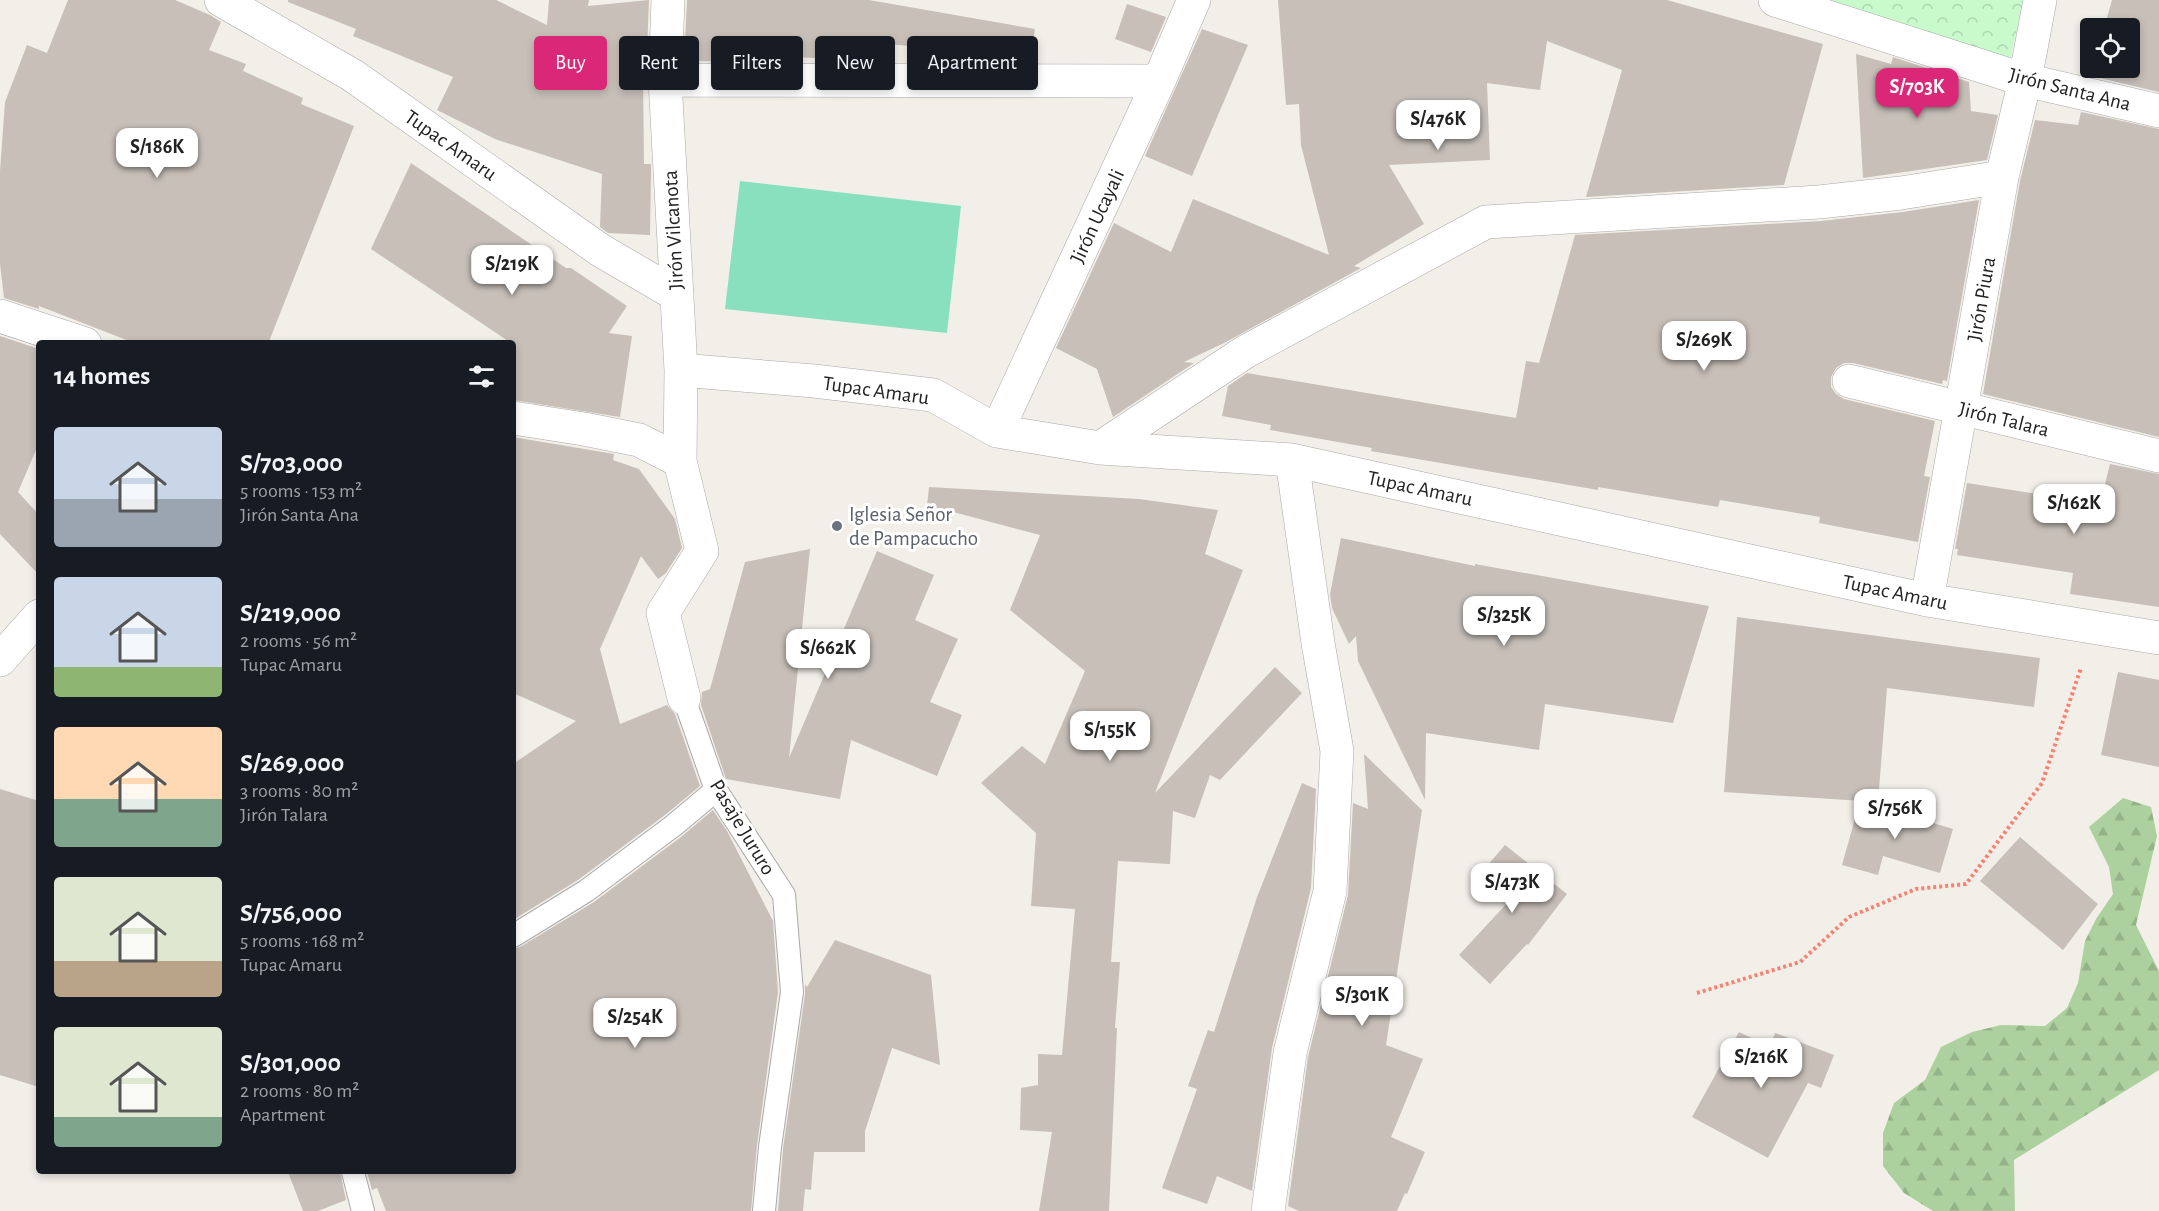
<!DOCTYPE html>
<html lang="en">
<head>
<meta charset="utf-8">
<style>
	:root { --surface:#171b24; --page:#242831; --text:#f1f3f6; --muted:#9ea1a6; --accent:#db2777 }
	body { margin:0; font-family:"Alegreya Sans",sans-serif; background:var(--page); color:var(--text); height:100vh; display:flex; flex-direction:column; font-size:22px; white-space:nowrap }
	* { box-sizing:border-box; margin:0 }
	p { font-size:20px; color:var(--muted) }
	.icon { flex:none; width:33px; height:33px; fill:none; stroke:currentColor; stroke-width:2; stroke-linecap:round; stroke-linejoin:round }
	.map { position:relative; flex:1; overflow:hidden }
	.drawer { position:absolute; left:36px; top:340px; width:480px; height:834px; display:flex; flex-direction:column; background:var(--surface); border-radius:6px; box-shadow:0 3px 9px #0003 }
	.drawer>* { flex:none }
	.guide { position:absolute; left:534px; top:36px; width:570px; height:54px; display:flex; gap:12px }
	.buttons { position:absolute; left:2080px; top:18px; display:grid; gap:12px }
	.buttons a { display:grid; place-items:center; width:60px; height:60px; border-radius:6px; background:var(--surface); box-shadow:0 3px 9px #0003; font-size:30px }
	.price { position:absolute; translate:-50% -51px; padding:0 14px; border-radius:12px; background:#fff; color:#222; font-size:20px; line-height:39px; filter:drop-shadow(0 2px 3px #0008) }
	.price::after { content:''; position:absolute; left:50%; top:36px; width:18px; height:14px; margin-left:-9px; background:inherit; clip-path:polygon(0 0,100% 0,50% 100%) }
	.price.active { background:var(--accent); color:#fff }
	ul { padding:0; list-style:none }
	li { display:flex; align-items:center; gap:18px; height:150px; padding:0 18px }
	li span { display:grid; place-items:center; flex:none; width:168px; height:120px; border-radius:6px; color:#555 }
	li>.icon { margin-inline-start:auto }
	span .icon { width:72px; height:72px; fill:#fffc; stroke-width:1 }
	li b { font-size:26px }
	h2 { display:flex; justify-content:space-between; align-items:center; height:72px; padding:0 18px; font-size:26px }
	.chip { padding:0 21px; border-radius:6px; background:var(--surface); box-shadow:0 3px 9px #0003; font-size:21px; line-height:54px }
	.chip.active { background:var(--accent); color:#fff }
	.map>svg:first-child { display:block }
	.forest { fill:url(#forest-firs) }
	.park { fill:url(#park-crowns) }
	.pitch { fill:#88e0be }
	.building { fill:#c7bfb8 }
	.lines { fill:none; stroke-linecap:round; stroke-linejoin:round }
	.lane-casing { stroke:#a9a9a9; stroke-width:24 }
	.street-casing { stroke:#a9a9a9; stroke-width:34 }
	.path { stroke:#fa8072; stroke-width:4; stroke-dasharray:3 3; stroke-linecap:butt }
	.lane { stroke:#fff; stroke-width:22 }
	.street { stroke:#fff; stroke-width:33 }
	.worship-dot { fill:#6b7280; stroke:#fff; stroke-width:2 }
	.labels { text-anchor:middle; stroke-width:6; stroke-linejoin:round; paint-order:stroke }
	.street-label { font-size:21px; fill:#222; stroke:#fff }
	.worship-label { font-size:21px; fill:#5b616d; stroke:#fff; text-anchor:start }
</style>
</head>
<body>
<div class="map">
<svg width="2159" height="1211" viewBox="0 0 2159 1211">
	<defs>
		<pattern id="forest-firs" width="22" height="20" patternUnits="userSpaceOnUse" patternTransform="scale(1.5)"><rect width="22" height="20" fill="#add19e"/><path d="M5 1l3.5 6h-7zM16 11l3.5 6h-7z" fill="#95b388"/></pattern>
		<pattern id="park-crowns" width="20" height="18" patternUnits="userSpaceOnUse" patternTransform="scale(1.5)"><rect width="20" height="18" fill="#c8facc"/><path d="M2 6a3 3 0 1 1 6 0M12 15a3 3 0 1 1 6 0" fill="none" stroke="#acd6af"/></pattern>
	</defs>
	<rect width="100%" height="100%" fill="#f2efe9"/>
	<path class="forest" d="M2123,798L2151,807L2157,836L2136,925L2159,971V1070L2014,1160L2015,1211H1933L1904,1193L1883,1166V1133L1894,1103L1925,1080L1941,1047L1972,1032L2001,1025L2045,1026L2067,1008L2078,983L2085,941L2096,919L2113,894L2109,867L2089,827Z"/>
	<path class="park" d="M1817,0H2024L2010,59Z"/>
	<path class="pitch" d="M740,181L961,206L947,333L725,309Z"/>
	<path class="building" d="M68,0H175L210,15L221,22L209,50L246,64L243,71L303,98L301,104L354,126L268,344H137L39,306V309L4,298L0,264V171L5,102L27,45L47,53Z
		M288,0H496L547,25L549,0H589L588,6L649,0L646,79L643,78L644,164H651V175L650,235L608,233L600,227L602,174L495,139L437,110L453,77L353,36L356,29L288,2Z
		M687,0H869L1035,29L1031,56L874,43L872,62L798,57V62L684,61Z
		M1278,0H1667L1823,44L1784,185L1586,197L1622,70L1547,41L1540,90L1487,83L1490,160L1389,165L1424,224L1354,266L1361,268L1226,342L1184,362L1194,363L1113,417L1097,369L1056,348L1114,223L1171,252L1193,199L1329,255L1301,145L1299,104L1286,105Z
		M2112,0H2159V92L2091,76L2093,68H2130V28H2104Z
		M1127,4L1166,17L1151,52L1115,39Z
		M1202,29L1248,45L1192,176L1145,156Z
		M1856,54L1891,64L1893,57L1969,82L1971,111L1998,115L1987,160L1863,178Z
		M2081,112L2159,129V437L1983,394L2020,181L2035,120L2078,125Z
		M411,163L566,268H571L627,306L609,333L632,336L620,417L513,400V347H517L371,249Z
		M1979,200L1947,381L1943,380L1942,384L1853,363H1844L1836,368L1831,377V387L1836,394L1844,399L1935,421L1924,476L1930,477L1918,542L1819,523L1820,517L1720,500L1718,507L1598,487V490L1371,451L1372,448L1270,430L1271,425L1222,416L1228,386L1247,373L1516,418L1526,361L1539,363L1575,235L1821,221L1903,212Z
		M0,336L39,349V443L18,492L39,515V575L0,534Z
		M513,437L614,454L613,460L639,469L675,519L682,548L666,573L658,579L641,556L600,649L620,724L667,705L675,714L700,786L665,815L578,880L513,920V764L576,721L513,693Z
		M2110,464L2159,474V607L2070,594L2073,573L1957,555L1958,549H1955L1967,483L2100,504Z
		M929,487L1139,499L1218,510L1205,554L1243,570L1155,793L1275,667L1302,693L1220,780L1210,775L1195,818L1173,811L1170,864L1118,861L1111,962H1120L1115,1028H1117L1109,1211H1039L1052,1132L1020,1130L1021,1088L1038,1085V1054L1062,1055L1075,909L1031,906L1036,833L981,783L1022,746L1045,764L1085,671L1010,610L1040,535L927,505Z
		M1341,538L1475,566V564L1709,606L1673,723L1545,704L1539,750L1426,733L1425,800L1358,661L1356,636L1349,644L1332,608L1330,594Z
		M810,549L789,758L877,551L934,575L915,620L958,639L930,702L962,715L937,776L851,740L840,799L726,779L701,705L702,692L710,689L745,562Z
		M1737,617L2040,658L2034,707L1887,688L1878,802L1724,792Z
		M2118,672L2159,680V767L2101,755Z
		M1364,754L1422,810L1386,1045L1423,1059L1391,1137L1425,1152L1407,1194L1405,1193L1397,1211H1299L1288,1206L1308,1057L1348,895L1353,803L1368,809Z
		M1302,783L1316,789L1311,888L1272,1048L1252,1191L1217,1176L1207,1204L1162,1188L1197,1089L1188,1086L1208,1030L1214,1032L1257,897Z
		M0,789L39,801V1087L0,1075Z
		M1860,801L1953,829L1940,873L1883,856L1878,875L1842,865Z
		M713,810L727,831L773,921L778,992L757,1145L751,1211H386L377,1188L372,1190L367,1172H513V949L520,947L594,902L681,837Z
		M2020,837L2098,904L2063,950L1980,881Z
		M1505,845L1567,894L1528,945L1527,944L1490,984L1459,955L1510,900L1480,874Z
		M835,940L931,975L940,1065L892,1048L865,1131V1152H814L811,1190L805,1189L803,1211H778L783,1149L805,994V984L807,987Z
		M1739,1032L1770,1047L1775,1033L1834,1055L1821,1088L1808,1083L1768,1158L1692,1117Z
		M288,1172H340L346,1200L318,1211H303Z"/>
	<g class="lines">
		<defs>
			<path id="lane" d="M684,698L716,790L784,895L792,992L770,1147L764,1211
				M513,936L586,891L673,826L716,790
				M353,1172L363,1211"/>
			<path id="street" d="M221,0L352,75L600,250L677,295
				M668,0L665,80L681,370L680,461L702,551L663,613L684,698
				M1775,0L2025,80L2159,111
				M665,80L1159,81
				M0,316L85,344
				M681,370L814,381L933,395L997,431L1100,448L1292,460L1927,600L2159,638
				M1849,381L2159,456
				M513,418L584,429L639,440L680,461
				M997,431L1159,81L1194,0
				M1100,448L1245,352L1486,222L1819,202L1901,193L2002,177
				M1927,600L2002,177L2025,80L2040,0
				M0,660L39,616
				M1268,1211L1290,1053L1330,891L1337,751L1318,643L1292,460"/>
		</defs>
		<use href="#lane" class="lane-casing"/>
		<use href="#street" class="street-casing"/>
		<path class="path" d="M1697,993L1800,962L1849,917L1916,889L1966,884L2042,783L2081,668"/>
		<use href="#lane" class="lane"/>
		<use href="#street" class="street"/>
	</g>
	<circle class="worship-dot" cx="837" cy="526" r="6"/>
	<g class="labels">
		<g class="street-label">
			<text transform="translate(2070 89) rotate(14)" y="7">Jirón Santa Ana</text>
			<text transform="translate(451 145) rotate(35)" y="7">Tupac Amaru</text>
			<text transform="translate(1097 216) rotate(-65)" y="7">Jirón Ucayali</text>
			<text transform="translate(673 230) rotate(-93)" y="7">Jirón Vilcanota</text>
			<text transform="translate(1981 299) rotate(-80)" y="7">Jirón Piura</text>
			<text transform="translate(876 390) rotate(8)" y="7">Tupac Amaru</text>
			<text transform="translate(2004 419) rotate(14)" y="7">Jirón Talara</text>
			<text transform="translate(1420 488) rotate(12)" y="7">Tupac Amaru</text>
			<text transform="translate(1895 592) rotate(12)" y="7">Tupac Amaru</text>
			<text transform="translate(743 827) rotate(59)" y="7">Pasaje Jururo</text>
		</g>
		<g class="worship-label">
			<text x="849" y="521">Iglesia Señor<tspan x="849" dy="24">de Pampacucho</tspan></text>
		</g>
	</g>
</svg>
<div class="buttons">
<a><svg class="icon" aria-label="locate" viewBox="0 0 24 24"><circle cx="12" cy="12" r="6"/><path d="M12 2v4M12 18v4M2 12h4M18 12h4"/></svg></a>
</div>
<b class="price active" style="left:1917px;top:119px">S/703K</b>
<b class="price" style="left:1438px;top:151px">S/476K</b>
<b class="price" style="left:157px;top:179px">S/186K</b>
<b class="price" style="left:512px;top:296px">S/219K</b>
<b class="price" style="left:1704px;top:372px">S/269K</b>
<b class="price" style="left:2074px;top:535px">S/162K</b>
<b class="price" style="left:1504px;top:647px">S/325K</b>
<b class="price" style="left:828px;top:680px">S/662K</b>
<b class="price" style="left:1110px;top:762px">S/155K</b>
<b class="price" style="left:1895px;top:840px">S/756K</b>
<b class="price" style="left:1512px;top:914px">S/473K</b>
<b class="price" style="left:1362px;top:1027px">S/301K</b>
<b class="price" style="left:635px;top:1049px">S/254K</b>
<b class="price" style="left:1761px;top:1089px">S/216K</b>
<div class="guide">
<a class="chip active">Buy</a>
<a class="chip">Rent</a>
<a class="chip">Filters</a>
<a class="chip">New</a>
<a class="chip">Apartment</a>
</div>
<section class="drawer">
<h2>14 homes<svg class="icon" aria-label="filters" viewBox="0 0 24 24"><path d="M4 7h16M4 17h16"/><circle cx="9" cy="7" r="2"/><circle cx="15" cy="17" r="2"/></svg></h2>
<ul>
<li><span style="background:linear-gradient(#c9d6e8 60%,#9aa5b1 0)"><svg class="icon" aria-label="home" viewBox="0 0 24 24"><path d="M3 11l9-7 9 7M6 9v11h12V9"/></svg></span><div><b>S/703,000</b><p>5 rooms · 153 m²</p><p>Jirón Santa Ana</p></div></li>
<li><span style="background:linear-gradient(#c9d6e8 75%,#8fb573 0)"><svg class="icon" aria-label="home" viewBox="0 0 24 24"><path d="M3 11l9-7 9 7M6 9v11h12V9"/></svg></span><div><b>S/219,000</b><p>2 rooms · 56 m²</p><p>Tupac Amaru</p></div></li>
<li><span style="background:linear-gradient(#ffd9b3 60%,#7fa58c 0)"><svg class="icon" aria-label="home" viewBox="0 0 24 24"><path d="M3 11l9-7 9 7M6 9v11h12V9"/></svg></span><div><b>S/269,000</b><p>3 rooms · 80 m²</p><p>Jirón Talara</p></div></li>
<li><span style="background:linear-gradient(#dfe7d0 70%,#b9a48a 0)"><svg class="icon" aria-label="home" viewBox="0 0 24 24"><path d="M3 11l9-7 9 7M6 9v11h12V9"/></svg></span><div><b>S/756,000</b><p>5 rooms · 168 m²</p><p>Tupac Amaru</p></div></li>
<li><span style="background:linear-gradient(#dfe7d0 75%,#7fa58c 0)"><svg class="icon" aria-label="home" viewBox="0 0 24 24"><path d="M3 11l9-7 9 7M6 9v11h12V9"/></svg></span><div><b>S/301,000</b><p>2 rooms · 80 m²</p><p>Apartment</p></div></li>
</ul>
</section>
</div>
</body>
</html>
